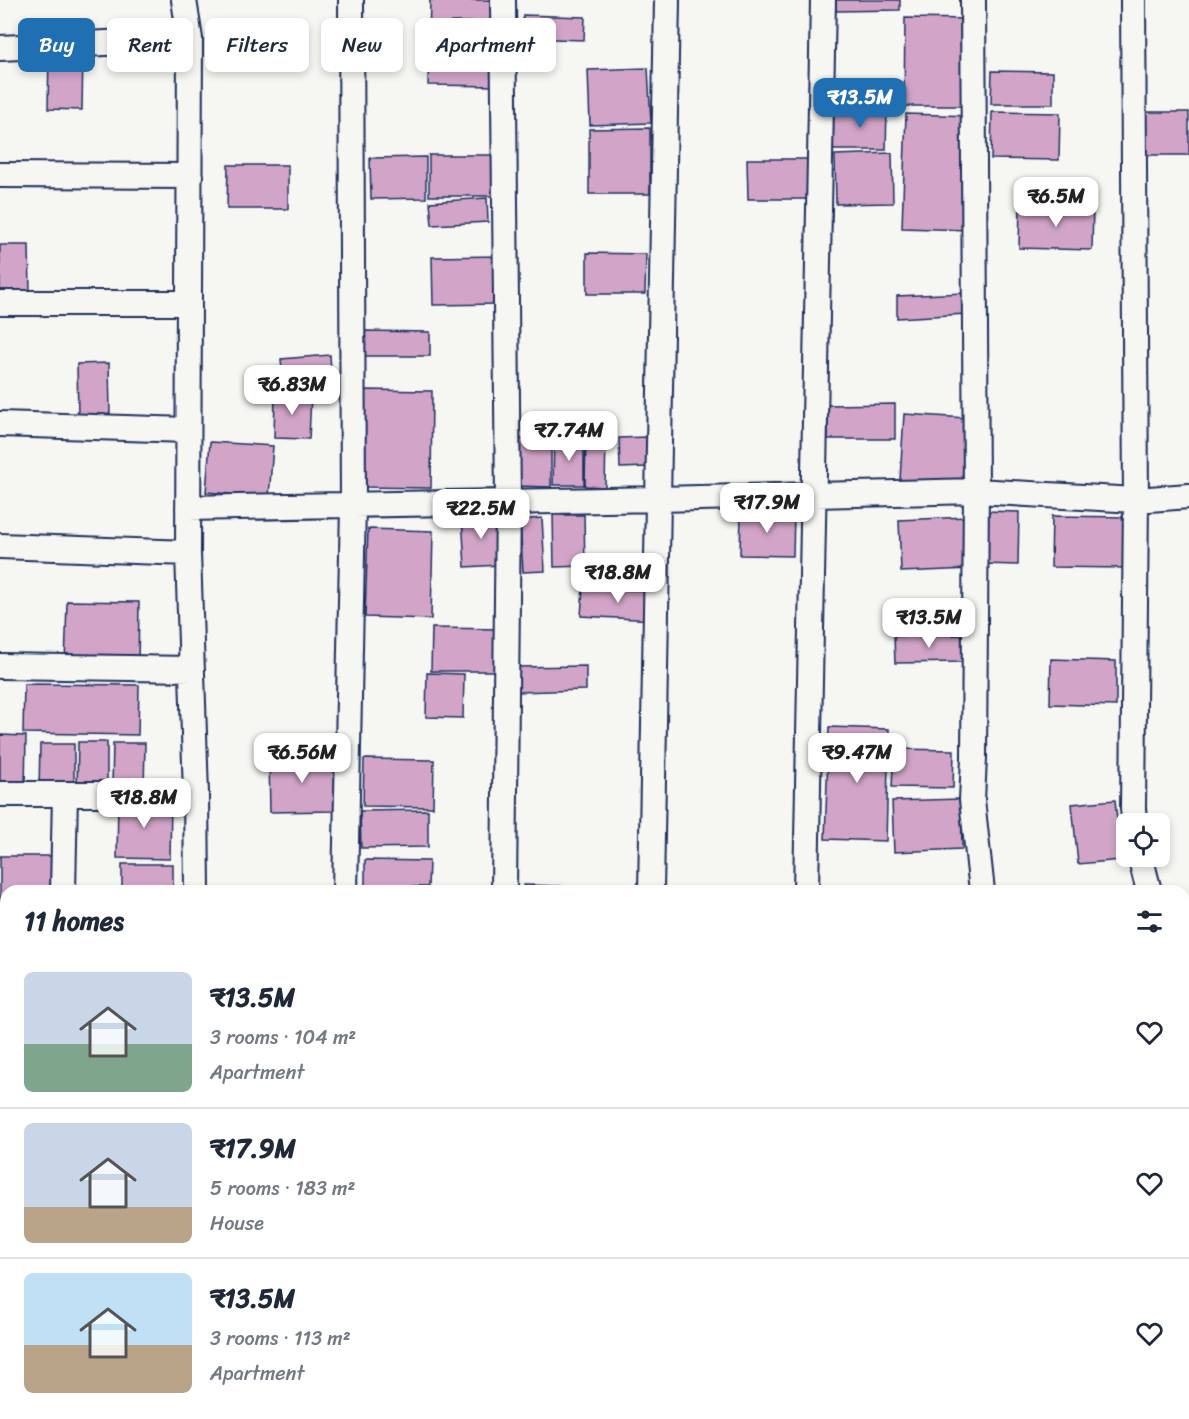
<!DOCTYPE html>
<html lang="en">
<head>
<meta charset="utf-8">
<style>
	:root { --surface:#fff; --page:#f6f6f7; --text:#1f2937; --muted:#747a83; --line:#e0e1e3; --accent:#1f6fb2 }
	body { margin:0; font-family:Sriracha,sans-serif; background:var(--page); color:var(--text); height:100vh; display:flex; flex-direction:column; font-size:22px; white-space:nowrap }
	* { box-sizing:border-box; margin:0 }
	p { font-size:20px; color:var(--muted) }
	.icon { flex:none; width:33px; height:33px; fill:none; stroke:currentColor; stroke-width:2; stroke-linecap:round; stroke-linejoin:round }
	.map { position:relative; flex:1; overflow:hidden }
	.sheet { position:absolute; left:0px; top:885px; width:1190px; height:534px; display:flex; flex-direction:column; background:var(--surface); border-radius:18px 18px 0 0; box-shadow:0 3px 9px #0003 }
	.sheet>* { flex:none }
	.banner { position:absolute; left:18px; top:18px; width:600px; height:54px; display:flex; gap:12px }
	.buttons { position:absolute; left:1116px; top:813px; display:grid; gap:12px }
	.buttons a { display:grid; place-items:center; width:54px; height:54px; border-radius:9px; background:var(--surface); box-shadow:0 3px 9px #0003; font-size:30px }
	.price { position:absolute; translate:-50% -51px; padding:0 14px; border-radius:12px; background:#fff; color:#222; font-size:20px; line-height:39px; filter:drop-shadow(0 2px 3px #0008) }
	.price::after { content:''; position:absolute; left:50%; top:36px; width:18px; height:14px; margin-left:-9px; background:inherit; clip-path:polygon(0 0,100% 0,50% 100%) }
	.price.on { background:var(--accent); color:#fff }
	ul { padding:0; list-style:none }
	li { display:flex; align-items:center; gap:18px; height:150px; padding:0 24px }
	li+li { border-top:2px solid var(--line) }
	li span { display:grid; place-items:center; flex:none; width:168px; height:120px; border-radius:9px; color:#555 }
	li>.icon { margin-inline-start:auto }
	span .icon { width:72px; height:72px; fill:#fffc; stroke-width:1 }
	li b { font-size:26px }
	h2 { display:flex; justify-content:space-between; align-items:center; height:72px; padding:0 24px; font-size:26px }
	.pill { padding:0 21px; border-radius:9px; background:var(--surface); box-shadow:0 3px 9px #0003; font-size:21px; line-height:54px }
	.pill.on { background:var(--accent); color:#fff }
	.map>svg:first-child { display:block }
	.building { fill:#d2a5c8; stroke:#1b2f5e; stroke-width:1.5; fill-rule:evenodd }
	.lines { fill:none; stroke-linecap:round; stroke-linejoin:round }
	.lane-casing { stroke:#1b2f5e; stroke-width:16 }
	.street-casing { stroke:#1b2f5e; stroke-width:28 }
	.lane { stroke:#f6f6f2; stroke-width:12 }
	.street { stroke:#f6f6f2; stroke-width:24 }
</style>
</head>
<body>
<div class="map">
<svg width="1189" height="1419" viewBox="0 0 1189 1419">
	<rect width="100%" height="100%" fill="#f6f6f2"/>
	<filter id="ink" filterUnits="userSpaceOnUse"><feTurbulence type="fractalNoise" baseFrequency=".0167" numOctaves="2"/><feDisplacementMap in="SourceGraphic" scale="12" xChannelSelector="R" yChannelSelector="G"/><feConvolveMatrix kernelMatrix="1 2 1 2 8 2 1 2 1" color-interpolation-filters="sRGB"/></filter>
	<g filter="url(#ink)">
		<path class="building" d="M430,0H500L499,86L428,85ZM451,22H482L481,54H451Z
			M836,0H900V10L836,11Z
			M523,15L585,17L584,40L522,38Z
			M905,18L969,19L968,106H904Z
			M49,52L83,53L82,110L48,109Z
			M648,68L651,123L590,125L588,70Z
			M992,71L1053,72V104H991Z
			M833,107L887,108L886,150H833Z
			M992,112L1060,113L1059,160L991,159Z
			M1140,112H1189V155H1140Z
			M906,114L972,116L969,230L902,228Z
			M650,128V194H589V129Z
			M892,153L893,203L836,204L835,155Z
			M429,155H496V196H429Z
			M426,157V198L371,199L370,158Z
			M747,159H812L813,199H748Z
			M228,165H288V209H227Z
			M487,198L488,222L432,225L430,202Z
			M1020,205L1093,207L1092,250L1019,248Z
			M0,245H29L30,292L0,293Z
			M587,253L646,254L645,294H587Z
			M500,256L501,304L433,305L432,257Z
			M965,293L966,314L897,318V296Z
			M365,331L430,332V356H365Z
			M330,355L332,387L284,391L281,359Z
			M109,363L110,414L78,415L77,364Z
			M364,390L432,391L431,488L363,487Z
			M275,394L311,395L309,439L274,438Z
			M895,404V439H828V405Z
			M904,414L966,418L962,483L900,480Z
			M586,436H606L605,487L585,486Z
			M648,437V467L620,468L619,438Z
			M517,439H551V487L516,486Z
			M554,439H584V485H553Z
			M210,442L273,446L269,497L206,492Z
			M983,511L1019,512L1018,565L982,564Z
			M741,512L794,513L793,556L740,555Z
			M497,514L499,565L465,567L462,516Z
			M553,515H584L585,566L554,567Z
			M1052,516L1125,517L1124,568L1051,567Z
			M967,517L970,569L901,572L899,520Z
			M542,518L545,571L523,572L520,520Z
			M368,529L433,531L431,619L365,617Z
			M583,588L655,591L653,620L581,616Z
			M67,601L139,602L138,667L65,666Z
			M432,628L500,629V671H431Z
			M963,635V662L895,663L894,636Z
			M1051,659L1116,661V706L1050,704Z
			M586,666V690L516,692V667Z
			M427,673L464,674L463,718L426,717Z
			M24,684L139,685L138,735L23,733Z
			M829,727L889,729L886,841L825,839Z
			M0,735L26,736L25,788H0Z
			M78,742H107V788L77,787Z
			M113,743H145L144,788L112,787Z
			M40,744H74V790L39,789Z
			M894,749L954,750L953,788L892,787Z
			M334,757L335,811L270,812L269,758Z
			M364,759L434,760L433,807L363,806Z
			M961,799L962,849L894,852L892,801Z
			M118,800L171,801L170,859L117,858Z
			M1115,800L1121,860L1078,864L1072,804Z
			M428,810V847L361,848L360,811Z
			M0,856H53L52,891H6V910H0Z
			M365,860L429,861L428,887L365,886Z
			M122,864H173V891H122Z
			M524,885L561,886V891H523Z
			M0,915H6V976H0Z
			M1185,1102L1189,1137L1184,1138V1103Z
			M0,1171H6V1242H0Z
			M1189,1242V1328L1184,1329V1243Z
			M207,1413H276V1419H207Z"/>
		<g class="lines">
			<defs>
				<path id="lane" d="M794,1413L797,1419"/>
				<path id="street" d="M184,0L190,39L188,553L196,794L197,891
					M503,0L508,502L504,891
					M973,0L976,491L974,758L972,800L982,891
					M1133,0L1136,500L1133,809L1135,824
					M0,48L190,39
					M0,175L190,176
					M0,303H189
					M0,424L188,430
					M188,508L659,499L976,491L1136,500L1189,496
					M0,546L188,553
					M0,666L192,669
					M0,794H196
					M1140,856L1149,891
					M63,891L65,794
					M345,891L353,505L351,0
					M651,891L667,0
					M806,891L823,0
					M0,1003H6
					M1184,1021L1189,1041
					M0,1155H6
					M0,1316H6
					M194,1413V1419
					M354,1413V1419
					M518,1413V1419
					M34,1419L35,1413
					M675,1419L687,1413
					M1158,1419L1189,1414"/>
			</defs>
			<use href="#lane" class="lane-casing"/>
			<use href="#street" class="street-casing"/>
			<use href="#lane" class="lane"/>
			<use href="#street" class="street"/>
		</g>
	</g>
</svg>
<div class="buttons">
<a><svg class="icon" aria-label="locate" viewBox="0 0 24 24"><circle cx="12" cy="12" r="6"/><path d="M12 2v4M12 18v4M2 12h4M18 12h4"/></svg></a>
</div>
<b class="price on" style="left:860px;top:129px">₹13.5M</b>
<b class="price" style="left:1056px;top:228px">₹6.5M</b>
<b class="price" style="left:292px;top:416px">₹6.83M</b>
<b class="price" style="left:569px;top:462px">₹7.74M</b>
<b class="price" style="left:767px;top:534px">₹17.9M</b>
<b class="price" style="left:481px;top:540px">₹22.5M</b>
<b class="price" style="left:618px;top:604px">₹18.8M</b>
<b class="price" style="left:929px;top:649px">₹13.5M</b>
<b class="price" style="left:302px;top:784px">₹6.56M</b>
<b class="price" style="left:857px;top:784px">₹9.47M</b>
<b class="price" style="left:144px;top:829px">₹18.8M</b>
<div class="banner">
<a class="pill on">Buy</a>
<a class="pill">Rent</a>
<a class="pill">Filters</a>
<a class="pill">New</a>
<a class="pill">Apartment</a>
</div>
<section class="sheet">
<h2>11 homes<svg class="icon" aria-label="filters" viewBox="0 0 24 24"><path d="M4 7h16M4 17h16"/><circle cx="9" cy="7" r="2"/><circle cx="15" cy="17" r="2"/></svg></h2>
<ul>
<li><span style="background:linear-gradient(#c9d6e8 60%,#7fa58c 0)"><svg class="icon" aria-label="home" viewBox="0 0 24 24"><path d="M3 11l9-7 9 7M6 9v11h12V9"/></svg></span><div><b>₹13.5M</b><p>3 rooms · 104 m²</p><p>Apartment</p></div><svg class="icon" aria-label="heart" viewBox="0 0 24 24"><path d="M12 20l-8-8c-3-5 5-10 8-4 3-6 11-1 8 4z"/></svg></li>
<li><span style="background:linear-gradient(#c9d6e8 70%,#b9a48a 0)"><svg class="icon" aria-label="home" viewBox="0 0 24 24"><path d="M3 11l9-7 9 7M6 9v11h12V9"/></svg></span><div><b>₹17.9M</b><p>5 rooms · 183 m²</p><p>House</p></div><svg class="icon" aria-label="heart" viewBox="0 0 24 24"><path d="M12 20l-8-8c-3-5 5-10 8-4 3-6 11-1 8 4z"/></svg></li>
<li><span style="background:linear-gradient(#bfe0f5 60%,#b9a48a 0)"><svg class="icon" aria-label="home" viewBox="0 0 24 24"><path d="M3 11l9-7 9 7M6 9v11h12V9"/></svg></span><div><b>₹13.5M</b><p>3 rooms · 113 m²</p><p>Apartment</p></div><svg class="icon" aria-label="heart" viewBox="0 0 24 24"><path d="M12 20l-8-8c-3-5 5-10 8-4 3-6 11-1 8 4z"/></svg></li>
</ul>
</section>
</div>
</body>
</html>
